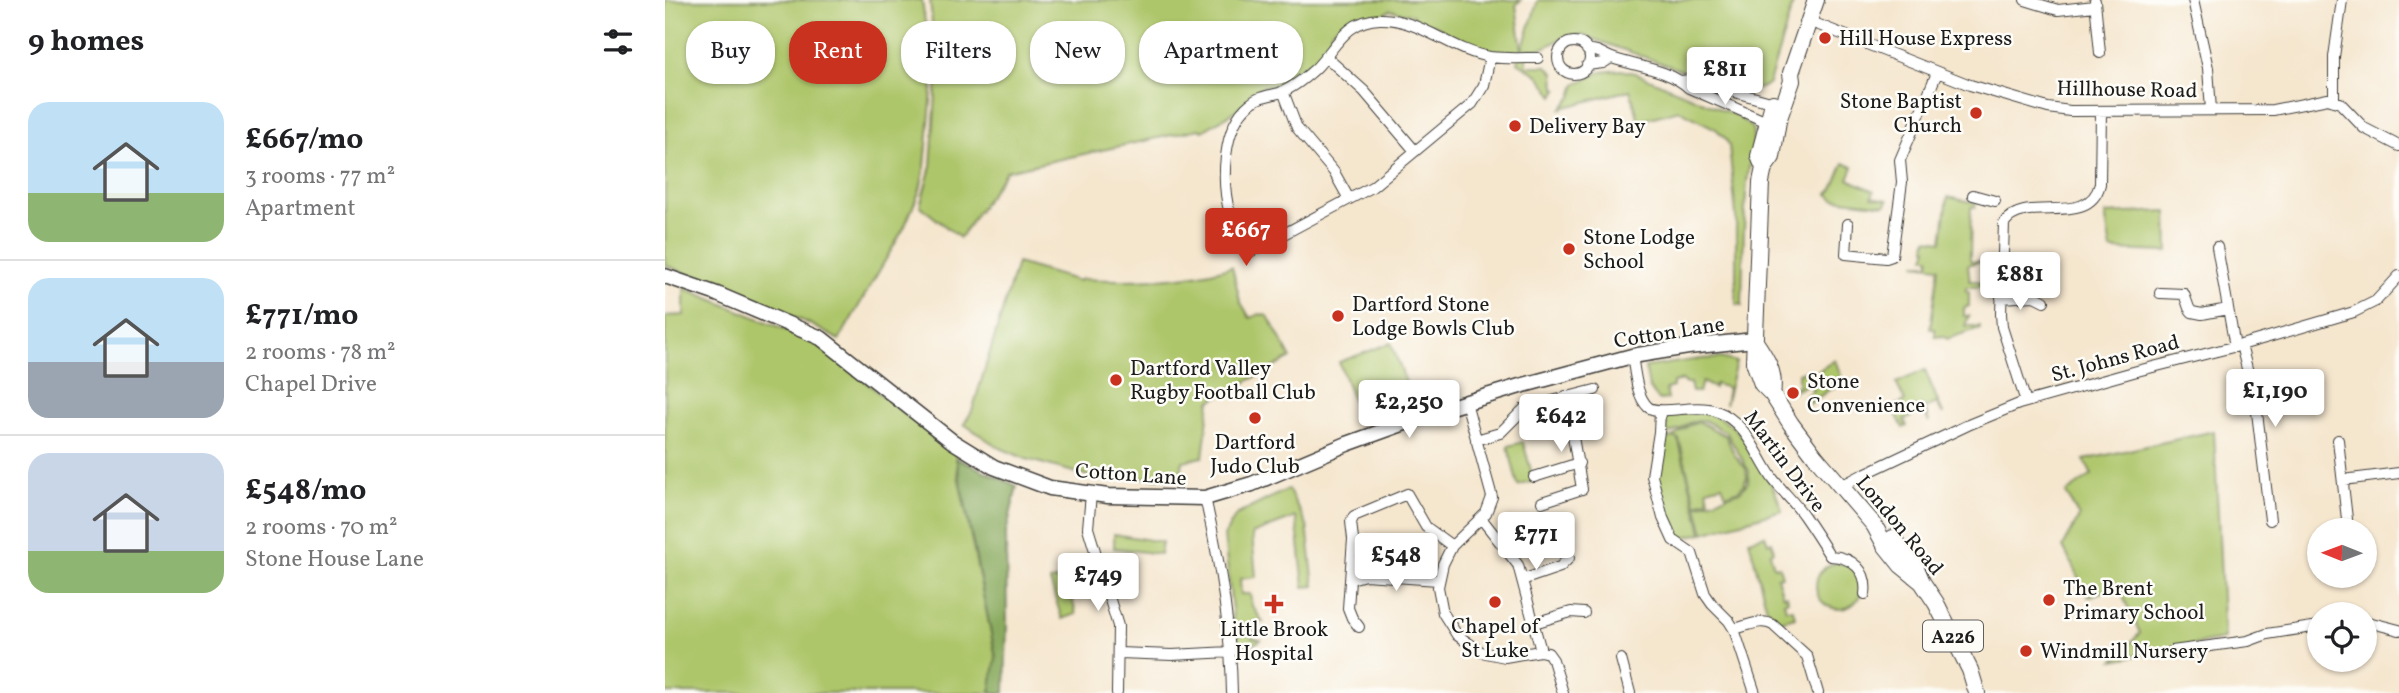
<!DOCTYPE html>
<html lang="en">
<head>
<meta charset="utf-8">
<style>
	:root { --surface:#fff; --page:#f6f6f6; --text:#202124; --muted:#757577; --line:#e0e0e0; --accent:#c8321e }
	body { margin:0; font-family:Vollkorn,serif; background:var(--page); color:var(--text); height:100vh; display:flex; flex-direction:column; font-size:26px; white-space:nowrap }
	* { box-sizing:border-box; margin:0 }
	p { font-size:23px; color:var(--muted) }
	.icon { flex:none; width:38px; height:38px; fill:none; stroke:currentColor; stroke-width:2; stroke-linecap:round; stroke-linejoin:round }
	.map { position:relative; flex:1; overflow:hidden }
	.panel { display:flex; flex-direction:column; background:var(--surface); width:665px }
	.panel>* { flex:none }
	.banner { position:absolute; left:21px; top:21px; width:665px; height:63px; display:flex; gap:14px }
	.needle { width:46px; rotate:271deg }
	.buttons { position:absolute; left:1642px; top:518px; display:grid; gap:14px }
	.buttons a { display:grid; place-items:center; width:70px; height:70px; border-radius:50%; background:var(--surface); box-shadow:0 2px 5px #0004; font-size:35px }
	.price { position:absolute; translate:-50% -60px; padding:0 16px; border-radius:7px; background:#fff; color:#222; font-size:23px; line-height:46px; filter:drop-shadow(0 2px 4px #0008) }
	.price::after { content:''; position:absolute; left:50%; top:42px; width:21px; height:16px; margin-left:-10px; background:inherit; clip-path:polygon(0 0,100% 0,50% 100%) }
	.price.selected { background:var(--accent); color:#fff }
	ul { padding:0; list-style:none }
	li { display:flex; align-items:center; gap:21px; height:175px; padding:0 28px }
	li+li { border-top:2px solid var(--line) }
	li span { display:grid; place-items:center; flex:none; width:196px; height:140px; border-radius:21px; color:#555 }
	li>.icon { margin-inline-start:auto }
	span .icon { width:84px; height:84px; fill:#fffc; stroke-width:1 }
	li b { font-size:30px }
	h2 { display:flex; justify-content:space-between; align-items:center; height:84px; padding:0 28px; font-size:30px }
	.tag { padding:0 24px; border-radius:28px; background:var(--surface); box-shadow:0 2px 5px #0004; font-size:24px; line-height:63px }
	.tag.selected { background:var(--accent); color:#fff }
	main { display:flex; flex:1; min-height:0 }
	.map>svg:first-child { display:block }
	.green { fill:#aec66b; stroke:#657144; stroke-width:2 }
	.forest { fill:#8aab5f; stroke:#53643e; stroke-width:2 }
	.lines { fill:none; stroke-linecap:round; stroke-linejoin:round }
	.minor-casing { stroke:#3d3a37; stroke-width:12 }
	.secondary-casing { stroke:#3d3a37; stroke-width:17 }
	.primary-casing { stroke:#3d3a37; stroke-width:18 }
	.minor { stroke:#fff; stroke-width:10 }
	.secondary { stroke:#fff; stroke-width:14 }
	.primary { stroke:#fff; stroke-width:16 }
	.poi-dot { fill:#c8321e; stroke:#fdfcf7; stroke-width:2.5 }
	.labels { text-anchor:middle; stroke-width:5; stroke-linejoin:round; paint-order:stroke }
	.shield { fill:#fdfcf7; stroke:#605f5e; stroke-width:2 }
	.shield-label { font-size:19px; font-weight:bold; fill:#1c1c1c }
	.poi-label { font-size:21px; fill:#1c1c1c; stroke:#fdfcf7; text-anchor:start }
	.street-label { font-size:21px; fill:#1c1c1c; stroke:#fdfcf7 }
</style>
</head>
<body>
<main>
<section class="panel">
<h2>9 homes<svg class="icon" aria-label="filters" viewBox="0 0 24 24"><path d="M4 7h16M4 17h16"/><circle cx="9" cy="7" r="2"/><circle cx="15" cy="17" r="2"/></svg></h2>
<ul>
<li><span style="background:linear-gradient(#bfe0f5 65%,#8fb573 0)"><svg class="icon" aria-label="home" viewBox="0 0 24 24"><path d="M3 11l9-7 9 7M6 9v11h12V9"/></svg></span><div><b>£667/mo</b><p>3 rooms · 77 m²</p><p>Apartment</p></div></li>
<li><span style="background:linear-gradient(#bfe0f5 60%,#9aa5b1 0)"><svg class="icon" aria-label="home" viewBox="0 0 24 24"><path d="M3 11l9-7 9 7M6 9v11h12V9"/></svg></span><div><b>£771/mo</b><p>2 rooms · 78 m²</p><p>Chapel Drive</p></div></li>
<li><span style="background:linear-gradient(#c9d6e8 70%,#8fb573 0)"><svg class="icon" aria-label="home" viewBox="0 0 24 24"><path d="M3 11l9-7 9 7M6 9v11h12V9"/></svg></span><div><b>£548/mo</b><p>2 rooms · 70 m²</p><p>Stone House Lane</p></div></li>
</ul>
</section>
<div class="map">
<svg width="1734" height="693" viewBox="0 0 1734 693">
	<rect width="100%" height="100%" fill="#fdfcf7"/>
	<filter id="ink" filterUnits="userSpaceOnUse"><feTurbulence type="fractalNoise" baseFrequency=".0143" numOctaves="2"/><feDisplacementMap in="SourceGraphic" scale="14" xChannelSelector="R" yChannelSelector="G"/><feConvolveMatrix kernelMatrix="1 2 1 2 8 2 1 2 1" color-interpolation-filters="sRGB"/></filter>
	<filter id="wash" filterUnits="userSpaceOnUse"><feTurbulence type="fractalNoise" baseFrequency=".00686" numOctaves="4" result="noise"/><feDisplacementMap in="SourceGraphic" scale="28" xChannelSelector="R" yChannelSelector="G"/><feGaussianBlur stdDeviation="1.57" result="paint"/><feColorMatrix in="noise" values="0 0 0 0 0 0 0 0 0 0 0 0 0 0 0 0 0 1.4 0 .05"/><feComposite in="paint" operator="in"/></filter>
	<g filter="url(#wash)">
		<rect width="100%" height="100%" fill="#f5e6ce"/>
		<path class="green" d="M0,0H257L268,80L260,166L255,190L239,228L174,340L143,323L0,265Z
			M265,0H856L851,5L857,50L873,0H1129L1104,83C1090,96 1070,87 1053,82L1049,79L1051,69L1040,64L1035,72L1030,75L917,35C891,33 889,51 864,49L861,57L862,66H882L889,73L890,88L893,89L889,96L874,76L853,62L856,52C833,52 810,52 789,39C777,32 772,20 756,25L750,23L748,15L725,10C717,17 696,20 685,17L666,31V39L647,64H642L631,74L630,78L607,90L601,86L586,93C583,107 551,122 538,131L534,129L341,171L295,238L255,206L266,166L272,78Z
			M956,70L970,73L1072,116L1087,128C1091,144 1083,166 1082,183C1078,223 1078,264 1077,305L1071,304V215L1064,146L1061,139L1051,129L1014,110L974,121L965,90L897,108L907,97L911,84L936,72Z
			M1179,163L1188,167L1183,179L1209,191L1207,197L1223,200L1221,205L1169,199L1163,194L1168,189Z
			M1283,197L1311,203L1310,207H1306L1305,258L1306,261H1317L1303,265L1305,281H1315V287H1301V292H1304V306L1299,308V316H1304L1300,326H1315V328L1282,339L1278,336L1270,337V329H1265L1274,267L1250,264H1264L1265,257H1260L1263,248H1261L1262,239L1277,241Z
			M1502,211L1503,252L1446,250L1440,214Z
			M352,263L414,281L416,279C461,281 525,281 567,266L575,301L585,318L595,314L603,316L626,358L545,401L538,457L518,461L516,474L508,479L423,476L361,459L333,447L299,424L307,411Z
			M19,288L122,330L167,352L217,396L291,454L293,475L331,658L325,693H0V316L19,315Z
			M726,343L746,396L693,415L674,362Z
			M1056,358L1071,362L1060,405L1063,388L1050,384L1049,388L1037,382L1034,392H1027L1025,383H1019L1018,380L1008,382V387L1001,389L1003,399L993,400L984,387L980,367L1035,359Z
			M1170,360L1179,384L1164,390L1143,405L1145,401L1141,396L1148,390L1143,384L1128,392L1127,390L1133,385V373L1145,369L1148,374Z
			M1260,370L1278,414L1272,403L1260,408L1264,422L1256,406L1244,411L1246,417L1239,420L1242,426L1238,428L1228,407L1240,401L1231,383Z
			M1023,412C1030,412 1038,412 1045,414C1081,424 1106,478 1117,510L1039,533L1032,506L1076,491L1083,482L1084,471L1061,432L1039,420L1024,423L1016,429L1000,435L1001,416Z
			M1035,422L1061,436L1069,454L1081,469L1082,477L1079,484L1074,490L1061,495L1057,485L1042,489L1044,500L1031,504L1014,439L1008,437L1013,439L1037,533L1021,537L1016,543L1009,537L991,482L997,436L1006,438L1025,425Z
			M1549,431L1559,639L1449,660L1475,633L1453,586L1423,597L1398,547L1414,517L1401,493L1427,475L1419,460Z
			M858,442L869,481L853,486L843,446Z
			M623,489L642,525L649,586L639,587L631,517L587,534L591,577L575,579L576,594H585L587,606L598,622L590,621L587,638L596,640C589,646 576,645 570,638L559,536L571,515Z
			M449,534L497,542L495,554L449,548Z
			M1100,535L1103,543L1107,542L1109,551L1105,553L1109,567L1114,566L1117,576L1112,577L1118,596L1122,595L1123,600L1119,602L1121,609H1128L1130,617L1116,621L1102,609L1084,540Z
			M1151 586a23 23 0 1 1 46 0a23 23 0 1 1-46 0Z
			M396,579L403,599L407,598L411,614L397,619L385,581Z"/>
		<path class="forest" d="M291,458L352,486L341,533L342,623L340,693H325L331,658Z"/>
	</g>
	<g filter="url(#ink)">
		<g class="lines">
			<defs>
				<path id="minor" d="M1360,0L1393,10L1430,6
					M1528,0L1543,68L1546,110
					M1430,1L1435,53
					M1144,21L1305,85L1383,108L1405,111L1608,110L1663,99L1675,103L1699,128L1734,146
					M893 58a16 16 0 1 1 32 0a16 16 0 1 1-32 0Z
					M922,50C934,49 938,55 947,58C973,67 1003,69 1024,88L1102,122H1108
					M660,56L699,91L750,151
					M825,57L819,85L807,104L707,187L583,253C577,241 569,228 565,214C556,182 557,126 585,104C594,96 603,96 614,93C627,89 640,78 650,69C671,48 680,20 715,19C754,18 787,51 825,57C840,59 858,58 873,58
					M922,65L938,63L946,58
					M1016,81L1026,80L1113,104
					M618,91L632,128L669,172L684,199
					M1669,100V57L1677,0
					M1308,195L1330,201
					M1183,224L1181,254L1221,258L1227,256L1237,182L1235,160L1272,73
					M1552,247L1570,347
					M1495,293L1519,294L1524,308L1527,312L1537,314L1563,309
					M1336,298L1369,296L1379,301
					M1576,345L1591,404L1605,520
					M967,356C970,371 971,396 983,407C994,416 1030,403 1051,411C1082,422 1091,455 1108,479C1118,492 1130,503 1139,516C1148,529 1157,543 1165,556C1188,557 1203,571 1200,594
					M801,402L827,497L821,513L787,546L778,564L773,587L778,613L792,635L816,652L840,657L875,651L883,653L888,660L898,693
					M1361,402L1337,327L1336,314L1339,223C1360,193 1424,229 1435,184L1436,111
					M995,411L994,432L987,476L998,518L1008,540L1027,553L1040,594L1047,604L1064,621L1069,629L1090,693
					M811,440L835,433L860,408L930,390
					M1673,440L1682,519
					M869,477L914,463
					M1678,480L1734,473
					M1176,486L1197,475L1303,425L1354,404L1472,371L1576,345L1689,312L1711,301L1734,276
					M426,494L423,528L453,626L452,693
					M540,498C555,562 566,628 567,693
					M877,502L917,489L901,396
					M816,518L853,565L876,651
					M686,579L700,575L773,580
					M857,580L895,567L904,558
					M1699,621L1734,630
					M869,623L906,612L919,613
					M694,627L687,618L683,608L688,539L686,522L689,516L742,494L761,527L787,546
					M1069,629C1082,626 1096,618 1108,625L1142,656L1153,693
					M1507,651L1583,641L1602,634L1654,626
					M454,653L507,655L565,652
					M956,659L965,693"/>
				<path id="secondary" d="M0,276L52,294L156,338L287,441L329,467L385,488L443,496L540,498L587,484L682,444L779,409L855,386L967,356L1023,347L1089,340"/>
				<path id="primary" d="M1151,0L1126,73L1127,81L1113,121L1107,157L1099,168L1096,182L1089,362L1097,384L1107,394L1126,424L1150,456L1209,525L1220,545L1236,565L1257,582L1271,603L1305,670L1312,693
					M1099,168L1094,156L1108,103
					M1089,340C1101,358 1111,372 1107,394
					M1228,538L1249,563L1257,582"/>
			</defs>
			<use href="#minor" class="minor-casing"/>
			<use href="#secondary" class="secondary-casing"/>
			<use href="#primary" class="primary-casing"/>
			<use href="#minor" class="minor"/>
			<use href="#secondary" class="secondary"/>
			<use href="#primary" class="primary"/>
		</g>
	</g>
	<g class="poi-dot">
		<circle cx="1160" cy="38" r="7"/>
		<circle cx="1311" cy="113" r="7"/>
		<circle cx="850" cy="126" r="7"/>
		<circle cx="904" cy="249" r="7"/>
		<circle cx="673" cy="316" r="7"/>
		<circle cx="451" cy="380" r="7"/>
		<circle cx="1128" cy="393" r="7"/>
		<circle cx="590" cy="418" r="7"/>
		<circle cx="1384" cy="600" r="7"/>
		<circle cx="830" cy="602" r="7"/>
		<path d="M605.5 593.5h7v7h7v7h-7v7h-7v-7h-7v-7h7z"/>
		<circle cx="1361" cy="651" r="7"/>
	</g>
	<g class="labels">
		<rect class="shield" x="1258" y="620.5" width="60" height="31" rx="5"/>
		<g class="shield-label">
			<text x="1288" y="643">A226</text>
		</g>
		<g class="poi-label">
			<text x="1174" y="45">Hill House Express</text>
			<text x="1297" y="108" text-anchor="end">Stone Baptist<tspan x="1297" dy="24">Church</tspan></text>
			<text x="864" y="133">Delivery Bay</text>
			<text x="918" y="244">Stone Lodge<tspan x="918" dy="24">School</tspan></text>
			<text x="687" y="311">Dartford Stone<tspan x="687" dy="24">Lodge Bowls Club</tspan></text>
			<text x="465" y="375">Dartford Valley<tspan x="465" dy="24">Rugby Football Club</tspan></text>
			<text x="1142" y="388">Stone<tspan x="1142" dy="24">Convenience</tspan></text>
			<text x="590" y="449" text-anchor="middle">Dartford<tspan x="590" dy="24">Judo Club</tspan></text>
			<text x="1398" y="595">The Brent<tspan x="1398" dy="24">Primary School</tspan></text>
			<text x="830" y="633" text-anchor="middle">Chapel of<tspan x="830" dy="24">St Luke</tspan></text>
			<text x="609" y="636" text-anchor="middle">Little Brook<tspan x="609" dy="24">Hospital</tspan></text>
			<text x="1375" y="658">Windmill Nursery</text>
		</g>
		<g class="street-label">
			<text transform="translate(1462 89) rotate(1)" y="7">Hillhouse Road</text>
			<text transform="translate(1004 332) rotate(-9)" y="7">Cotton Lane</text>
			<text transform="translate(1450 358) rotate(-15)" y="7">St. Johns Road</text>
			<text transform="translate(1120 461) rotate(53)" y="7">Martin Drive</text>
			<text transform="translate(466 474) rotate(4)" y="7">Cotton Lane</text>
			<text transform="translate(1235 525) rotate(50)" y="7">London Road</text>
		</g>
	</g>
</svg>
<div class="buttons">
<a><svg class="needle" viewBox="-14 -14 28 28"><path d="M0-13l5 13h-10z" fill="#e53935"/><path d="M0 13l5-13h-10z" fill="#757577"/></svg></a>
<a><svg class="icon" aria-label="locate" viewBox="0 0 24 24"><circle cx="12" cy="12" r="6"/><path d="M12 2v4M12 18v4M2 12h4M18 12h4"/></svg></a>
</div>
<b class="price" style="left:1060px;top:107px">£811</b>
<b class="price selected" style="left:581px;top:268px">£667</b>
<b class="price" style="left:1355px;top:312px">£881</b>
<b class="price" style="left:1610px;top:429px">£1,190</b>
<b class="price" style="left:744px;top:440px">£2,250</b>
<b class="price" style="left:896px;top:454px">£642</b>
<b class="price" style="left:871px;top:572px">£771</b>
<b class="price" style="left:731px;top:593px">£548</b>
<b class="price" style="left:433px;top:613px">£749</b>
<div class="banner">
<a class="tag">Buy</a>
<a class="tag selected">Rent</a>
<a class="tag">Filters</a>
<a class="tag">New</a>
<a class="tag">Apartment</a>
</div>
</div>
</main>
</body>
</html>
